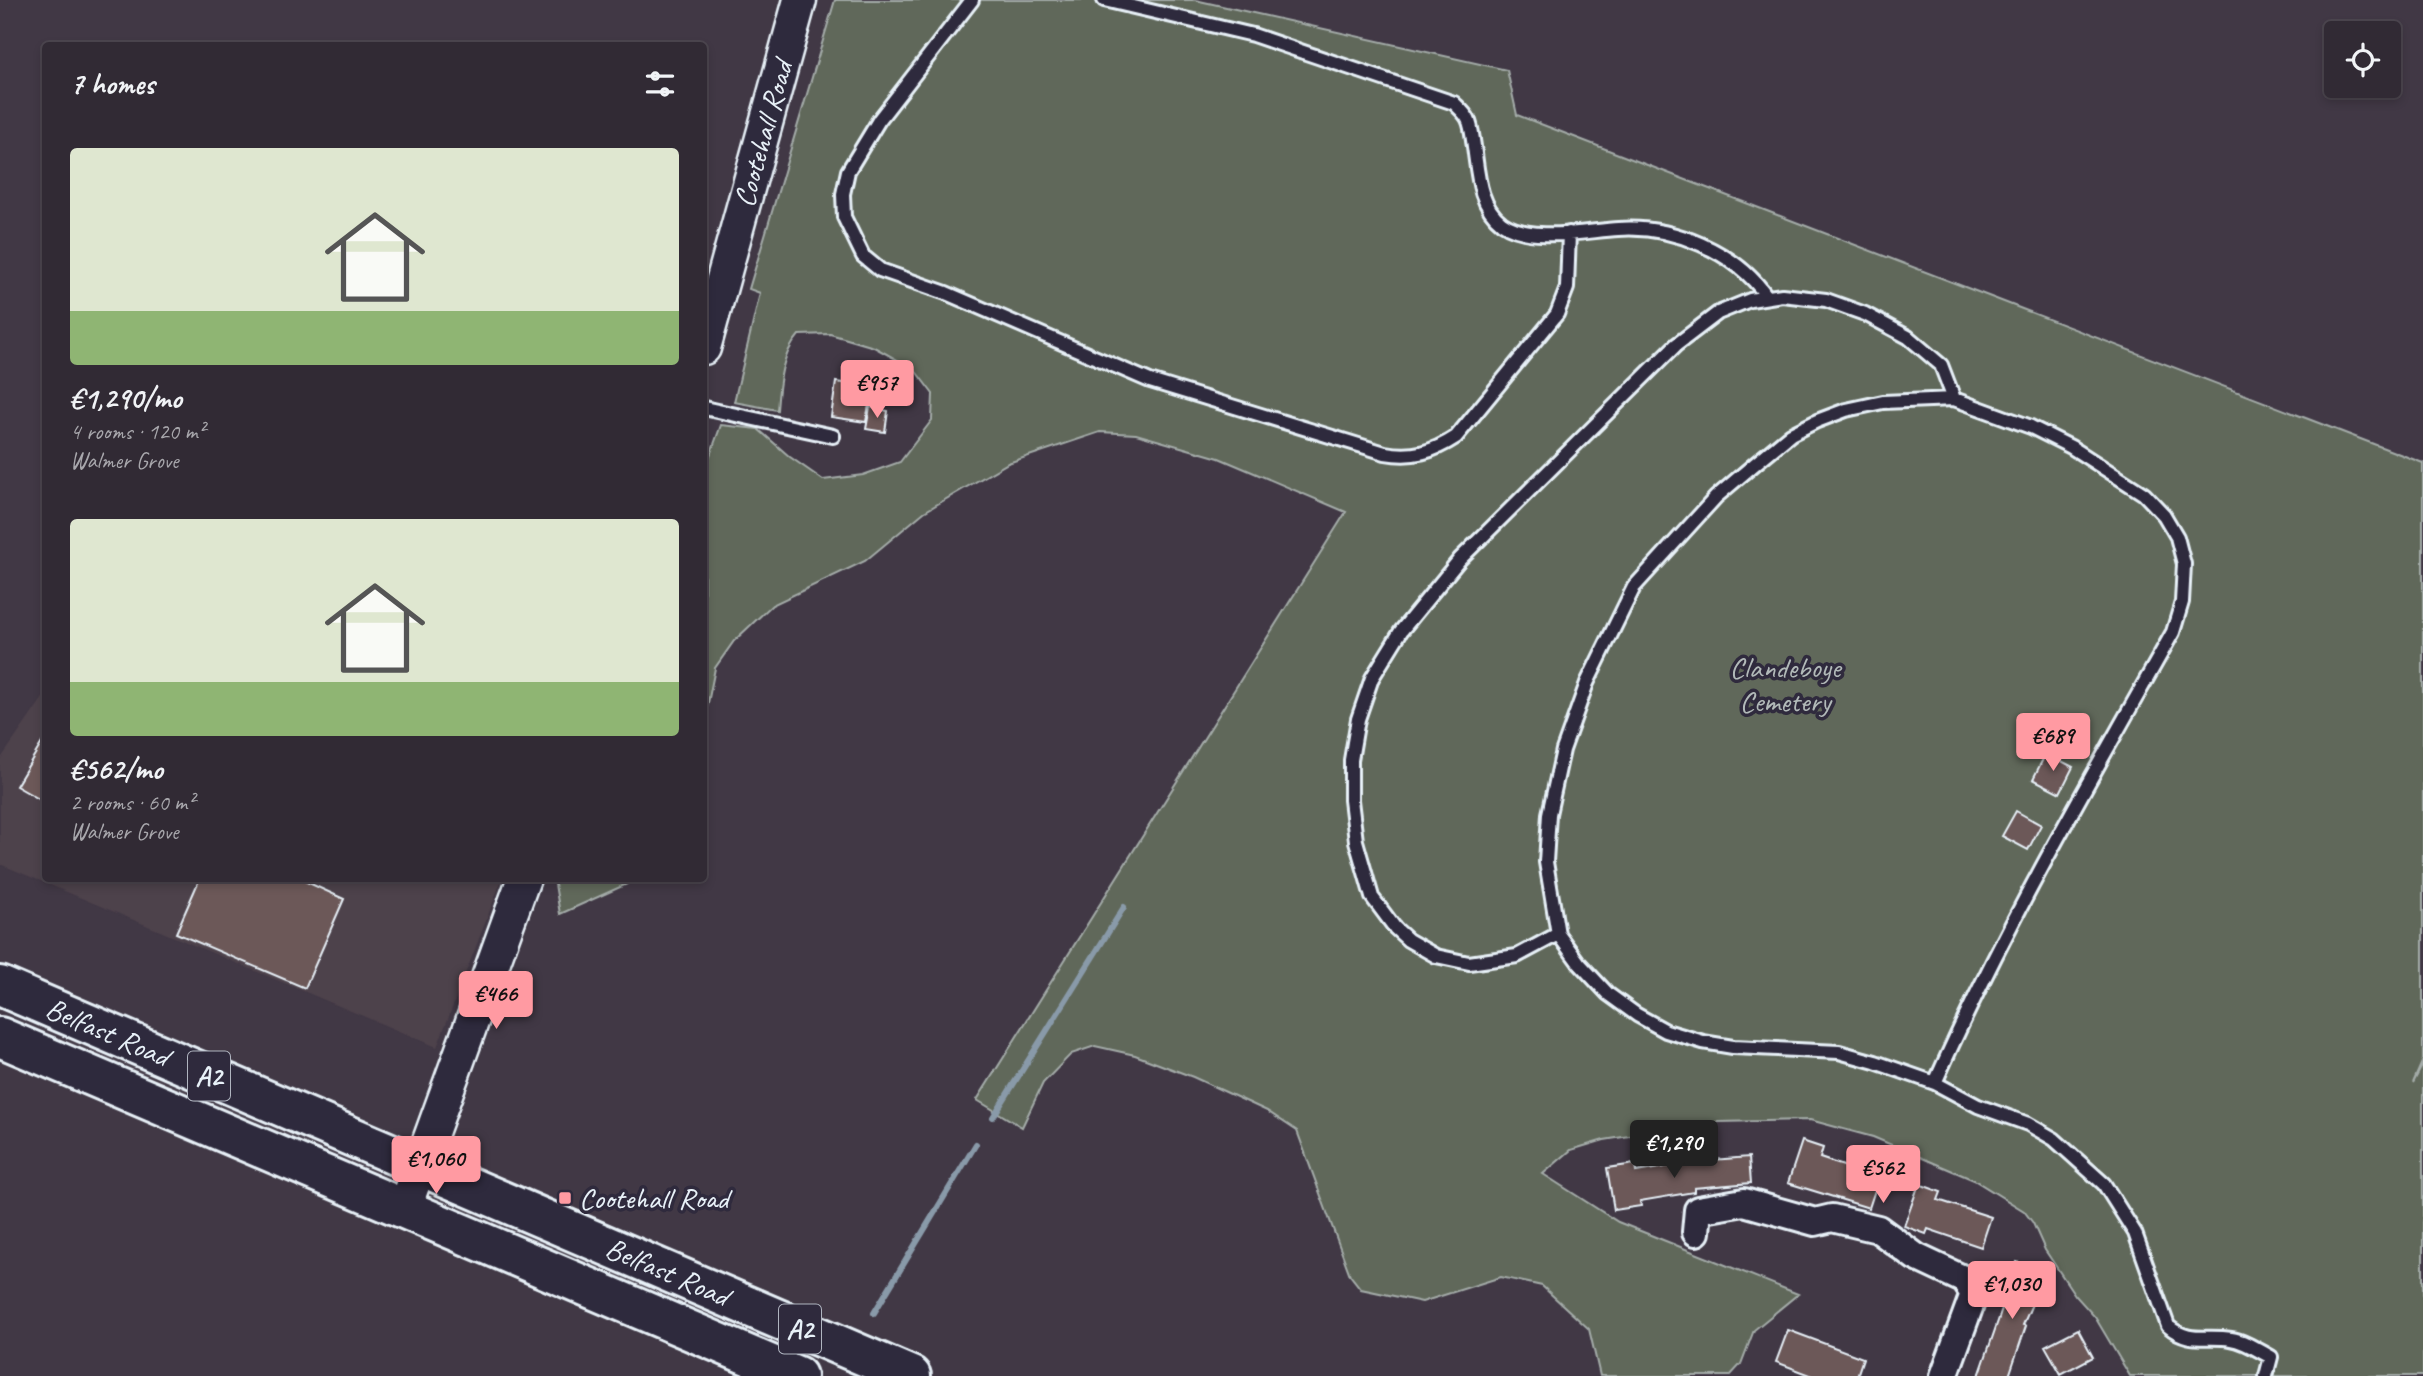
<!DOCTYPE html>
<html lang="en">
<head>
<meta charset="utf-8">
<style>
	:root { --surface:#312a34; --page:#39323c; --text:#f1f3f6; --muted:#a8a7ac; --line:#4c464f; --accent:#ff9aa2 }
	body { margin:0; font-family:Caveat,sans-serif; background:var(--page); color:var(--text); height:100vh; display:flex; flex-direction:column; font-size:26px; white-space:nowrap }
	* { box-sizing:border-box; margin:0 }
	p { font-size:23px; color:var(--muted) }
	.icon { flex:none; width:38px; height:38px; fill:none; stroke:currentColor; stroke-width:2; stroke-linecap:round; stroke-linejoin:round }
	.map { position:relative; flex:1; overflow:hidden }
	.panel { position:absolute; left:42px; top:42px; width:665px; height:840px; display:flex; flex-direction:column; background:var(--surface); border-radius:7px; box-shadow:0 4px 10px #0003,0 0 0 2px var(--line) }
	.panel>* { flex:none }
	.tools { position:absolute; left:2324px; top:21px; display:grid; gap:14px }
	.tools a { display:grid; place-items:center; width:77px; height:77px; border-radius:7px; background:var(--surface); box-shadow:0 4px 10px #0003,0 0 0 2px var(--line); font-size:35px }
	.price { position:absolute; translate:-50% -60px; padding:0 16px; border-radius:7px; background:var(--accent); color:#111; font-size:23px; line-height:46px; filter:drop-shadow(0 2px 4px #0008) }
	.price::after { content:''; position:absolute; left:50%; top:42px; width:21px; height:16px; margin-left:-10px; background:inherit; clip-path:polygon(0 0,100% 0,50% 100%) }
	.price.selected { background:#222; color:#fff }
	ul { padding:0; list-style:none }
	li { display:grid; align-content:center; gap:14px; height:371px; padding:0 28px }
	li span { display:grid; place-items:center; height:217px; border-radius:7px; color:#555 }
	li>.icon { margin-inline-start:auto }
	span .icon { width:126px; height:126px; fill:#fffc; stroke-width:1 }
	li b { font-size:30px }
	h2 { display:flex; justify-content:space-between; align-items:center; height:84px; padding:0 28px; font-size:30px }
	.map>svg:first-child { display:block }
	.built { fill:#4e424b }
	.green { fill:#60675a; stroke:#a4aca9; stroke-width:2 }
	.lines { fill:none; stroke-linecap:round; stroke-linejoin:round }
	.stream { stroke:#899aa9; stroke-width:6 }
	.building { fill:#6c5859; stroke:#e8f1f8; stroke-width:2 }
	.service-casing { stroke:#e8f1f8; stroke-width:18 }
	.minor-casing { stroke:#e8f1f8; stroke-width:32 }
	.tertiary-casing { stroke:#e8f1f8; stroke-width:37 }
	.trunk-casing { stroke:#e8f1f8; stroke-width:44 }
	.service { stroke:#2f2a3d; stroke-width:12 }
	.minor { stroke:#2f2a3d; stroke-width:26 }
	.tertiary { stroke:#2f2a3d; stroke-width:32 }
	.trunk { stroke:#2f2a3d; stroke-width:38 }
	.poi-dot { fill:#ff9aa2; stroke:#2f2a3d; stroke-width:2.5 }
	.labels { text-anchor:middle; stroke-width:7; stroke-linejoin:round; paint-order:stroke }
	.shield { fill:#2f2a3d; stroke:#b0b5c0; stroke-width:2 }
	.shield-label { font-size:28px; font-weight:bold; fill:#e8f1f8 }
	.street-label { font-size:30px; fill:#e8f1f8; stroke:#2f2a3d }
	.park-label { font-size:30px; fill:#b2bab9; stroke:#2f2a3d }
	.poi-label { font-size:30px; fill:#e8f1f8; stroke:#2f2a3d; text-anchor:start }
</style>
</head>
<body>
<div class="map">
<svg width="2423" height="1376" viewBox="0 0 2423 1376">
	<rect width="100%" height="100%" fill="#413845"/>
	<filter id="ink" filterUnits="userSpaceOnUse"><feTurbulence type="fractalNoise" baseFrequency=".0143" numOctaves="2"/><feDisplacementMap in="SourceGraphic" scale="14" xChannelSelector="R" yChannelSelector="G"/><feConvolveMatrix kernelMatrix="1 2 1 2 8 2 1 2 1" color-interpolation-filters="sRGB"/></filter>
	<g filter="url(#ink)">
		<path class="built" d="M45,695L46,878L502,879L437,1047L0,864V760Z"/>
		<path class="green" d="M835,0H1195L1507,70L1517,115L2423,463V1060L2413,1083L2423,1064V1376H2130L2095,1317L2075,1295L2045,1250L2033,1223L2024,1211L1974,1180L1873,1137L1810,1120L1718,1122L1604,1140L1571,1150L1543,1174L1618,1222L1798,1294L1754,1330L1741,1364L1730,1376H1600L1589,1329L1542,1286L1501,1277L1422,1302L1361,1289L1350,1275L1297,1131L1267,1111L1193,1077L1135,1055L1095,1046L1071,1054L1043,1083L1022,1127L977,1100L1346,512L1219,458L1136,434L1100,432L1008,463L924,512L865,561L772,605L734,641L715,668L704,723V472L721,425L758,429L790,457L823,480L863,475L900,462L932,420L933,394L914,369L874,347L830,334L799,335C781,355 779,384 777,410L734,402L760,293L749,289Z
			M557,879V878L630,879L627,884L560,914L555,884Z"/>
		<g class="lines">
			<path class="stream" d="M993,1117L1124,907
				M874,1313L976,1144"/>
		</g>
		<path class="building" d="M836,382L872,387L866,422L831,417Z
			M870,407L888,411L885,432L866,429Z
			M46,736V803L16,786Z
			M2046,753L2073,767L2060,793L2033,779Z
			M2016,811L2041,825L2028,850L2002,836Z
			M200,878H298L344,899L305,988L176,933Z
			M1802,1141L1823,1148L1820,1158L1879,1178L1869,1208L1788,1183Z
			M1749,1157L1751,1183L1694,1188V1192L1640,1201L1641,1206L1614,1210L1607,1168L1635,1164L1636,1172L1700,1161Z
			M1919,1184L1941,1192L1938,1200L1991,1217L1981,1247L1928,1229L1926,1234L1904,1226Z
			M2017,1262L2045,1274L2023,1325L2026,1326L2009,1376H1979L2008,1292L2005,1290Z
			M2078,1329L2093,1357L2061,1374L2045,1346Z
			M1788,1330L1863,1358L1857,1376H1813L1776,1362Z"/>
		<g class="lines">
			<defs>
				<path id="service" d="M972,0L879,120L848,171L843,194L844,217L863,256L880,270L946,293L1150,381L1385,453C1413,458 1433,452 1456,437L1557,314L1567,288L1569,233
					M1104,0L1253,35L1454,103C1459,108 1465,113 1468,119C1471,125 1472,133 1473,140C1478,169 1477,204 1502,223C1530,243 1585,231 1618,229C1671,225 1736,251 1767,297
					M704,408L833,436
					M1558,934L1517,956L1469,963L1436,956L1408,940L1395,928L1372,897L1356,841L1351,800V760L1358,719L1372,678L1401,631L1460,559L1676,345L1718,313L1750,300L1782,295L1826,300L1865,314L1908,337L1941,365L1954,399
					M1935,1083C2004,927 2090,780 2173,632L2182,602L2184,564L2177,537L2164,515L2144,494L2071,447L2031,427L1954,399L1883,402L1846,410L1817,421L1791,434L1756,463L1716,497L1634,587L1587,683L1563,750L1549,814L1546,862L1558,934L1579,963L1608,994L1637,1015L1666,1031L1703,1042L1733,1047L1839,1052L1875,1062L1935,1083L1978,1106L2028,1124L2054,1139L2104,1184L2135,1233L2168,1326C2189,1344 2206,1335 2231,1339C2245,1341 2258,1350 2271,1357L2266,1376"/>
				<path id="minor" d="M1696,1232L1698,1210L1744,1202L1815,1222L1832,1218L1878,1229L1916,1257L1965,1280L1974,1294L1944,1376"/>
				<g id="tertiary">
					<path id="s1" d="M704,348L800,0"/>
					<path d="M404,1210L524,878"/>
				</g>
				<g id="trunk">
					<path id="s2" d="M0,986L911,1376"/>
					<path d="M0,1037L797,1376"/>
				</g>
			</defs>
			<use href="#service" class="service-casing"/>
			<use href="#minor" class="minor-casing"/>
			<use href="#tertiary" class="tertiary-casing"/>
			<use href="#trunk" class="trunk-casing"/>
			<use href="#service" class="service"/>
			<use href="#minor" class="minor"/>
			<use href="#tertiary" class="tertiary"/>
			<use href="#trunk" class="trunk"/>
		</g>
	</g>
	<rect class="poi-dot" x="558" y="1191" width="14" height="14" rx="3.5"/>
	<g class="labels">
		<g class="shield">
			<rect x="188" y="1051.5" width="42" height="49" rx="5"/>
			<rect x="779" y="1304.5" width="42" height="49" rx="5"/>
		</g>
		<g class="shield-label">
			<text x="209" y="1086">A2</text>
			<text x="800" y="1339">A2</text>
		</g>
		<g class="street-label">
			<text dy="10" stroke="none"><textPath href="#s1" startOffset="222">Cootehall Road</textPath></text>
			<text dy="10" stroke="none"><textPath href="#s2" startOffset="117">Belfast Road</textPath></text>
			<text dy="10" stroke="none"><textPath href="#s2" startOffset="726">Belfast Road</textPath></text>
		</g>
		<g class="park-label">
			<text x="1785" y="677">Clandeboye<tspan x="1785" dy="34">Cemetery</tspan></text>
		</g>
		<g class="poi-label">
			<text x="579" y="1208">Cootehall Road</text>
		</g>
	</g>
</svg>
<div class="tools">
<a><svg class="icon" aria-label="locate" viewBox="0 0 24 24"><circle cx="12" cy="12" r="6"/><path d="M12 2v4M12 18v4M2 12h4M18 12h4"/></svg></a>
</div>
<b class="price" style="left:877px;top:420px">€957</b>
<b class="price" style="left:2053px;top:773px">€689</b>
<b class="price" style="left:496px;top:1031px">€466</b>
<b class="price selected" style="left:1674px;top:1180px">€1,290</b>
<b class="price" style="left:436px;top:1196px">€1,060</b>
<b class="price" style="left:1883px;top:1205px">€562</b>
<b class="price" style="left:2012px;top:1321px">€1,030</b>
<section class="panel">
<h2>7 homes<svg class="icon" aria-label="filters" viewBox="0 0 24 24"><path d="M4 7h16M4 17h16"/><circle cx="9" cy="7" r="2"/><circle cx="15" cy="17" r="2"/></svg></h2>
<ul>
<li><span style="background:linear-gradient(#dfe7d0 75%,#8fb573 0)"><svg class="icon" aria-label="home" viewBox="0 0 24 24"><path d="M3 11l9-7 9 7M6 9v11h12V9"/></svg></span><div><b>€1,290/mo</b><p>4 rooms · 120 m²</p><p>Walmer Grove</p></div></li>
<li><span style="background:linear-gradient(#dfe7d0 75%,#8fb573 0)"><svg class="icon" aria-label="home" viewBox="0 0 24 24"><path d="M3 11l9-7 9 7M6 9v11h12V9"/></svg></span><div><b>€562/mo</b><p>2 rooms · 60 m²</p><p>Walmer Grove</p></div></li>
</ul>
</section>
</div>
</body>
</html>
